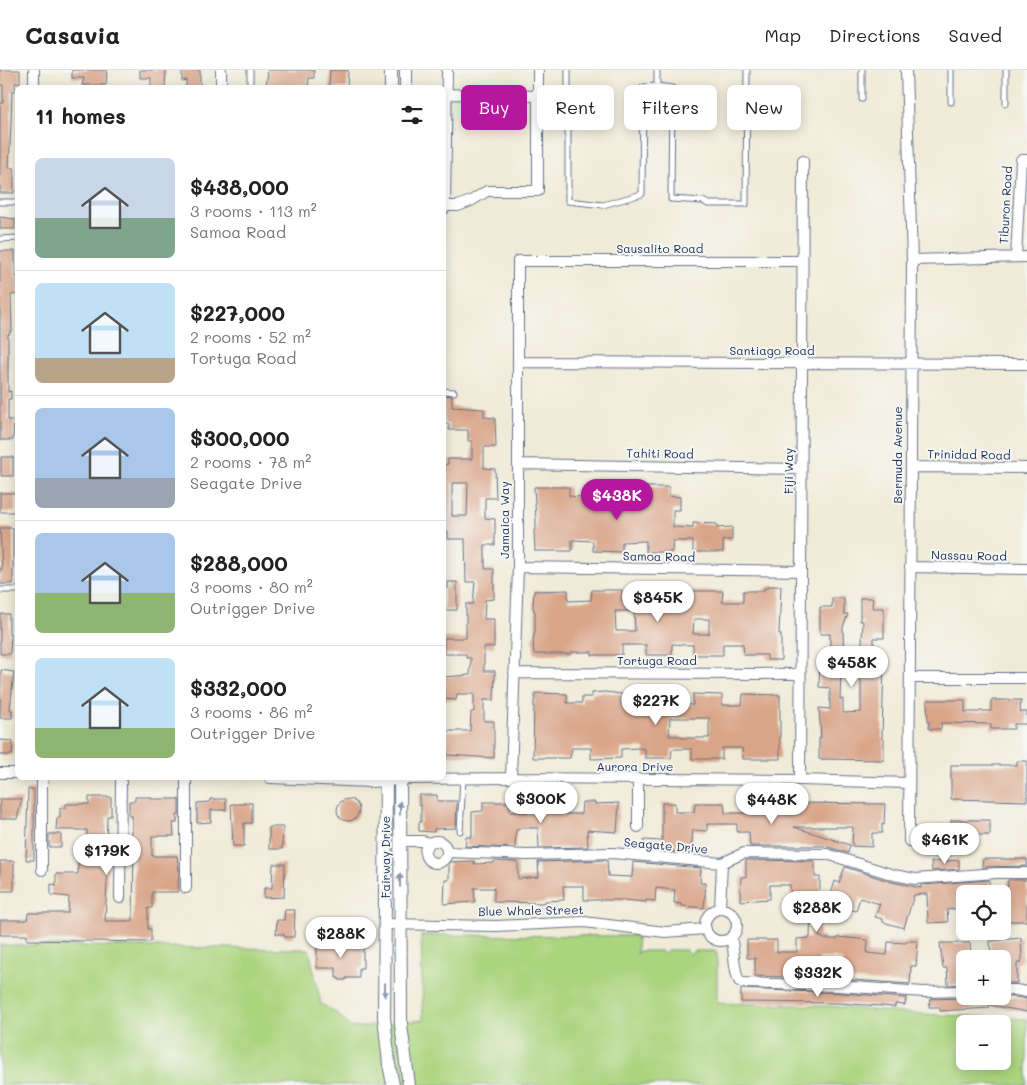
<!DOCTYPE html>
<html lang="en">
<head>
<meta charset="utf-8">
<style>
	:root { --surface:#fff; --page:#f6f6f6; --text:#222; --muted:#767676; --line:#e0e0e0; --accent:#b5179e }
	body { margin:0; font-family:Mali,sans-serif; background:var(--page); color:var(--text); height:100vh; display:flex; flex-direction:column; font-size:19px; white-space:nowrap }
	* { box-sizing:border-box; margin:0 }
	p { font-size:16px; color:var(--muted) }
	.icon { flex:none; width:28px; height:28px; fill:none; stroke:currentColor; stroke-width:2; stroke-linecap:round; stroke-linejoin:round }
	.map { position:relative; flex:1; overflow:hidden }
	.panel { position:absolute; left:15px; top:15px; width:431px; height:695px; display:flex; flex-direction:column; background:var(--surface); border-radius:8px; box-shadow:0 2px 12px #0003 }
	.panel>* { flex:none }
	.hud { position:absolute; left:461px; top:15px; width:475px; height:45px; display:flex; gap:10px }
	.fabs { position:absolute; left:956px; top:815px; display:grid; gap:10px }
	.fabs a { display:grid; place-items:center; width:55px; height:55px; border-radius:8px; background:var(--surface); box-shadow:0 2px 12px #0003; font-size:25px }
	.price { position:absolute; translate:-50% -42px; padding:0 11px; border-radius:18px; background:#fff; color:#222; font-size:16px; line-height:32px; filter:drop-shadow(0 1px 2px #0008) }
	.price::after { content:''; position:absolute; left:50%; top:30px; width:15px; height:11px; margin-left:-8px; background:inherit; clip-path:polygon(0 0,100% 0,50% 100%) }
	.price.on { background:var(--accent); color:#fff }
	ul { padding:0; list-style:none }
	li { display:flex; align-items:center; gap:15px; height:125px; padding:0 20px }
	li+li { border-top:1px solid var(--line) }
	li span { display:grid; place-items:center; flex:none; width:140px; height:100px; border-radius:8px; color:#555 }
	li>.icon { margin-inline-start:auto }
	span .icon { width:60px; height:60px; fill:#fffc; stroke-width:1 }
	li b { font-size:21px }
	h2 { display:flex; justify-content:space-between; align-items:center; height:60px; padding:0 20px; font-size:21px }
	.chip { padding:0 18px; border-radius:8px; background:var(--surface); box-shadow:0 2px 12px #0003; font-size:18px; line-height:45px }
	.chip.on { background:var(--accent); color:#fff }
	header { display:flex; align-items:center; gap:30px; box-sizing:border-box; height:70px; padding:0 25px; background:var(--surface); border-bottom:1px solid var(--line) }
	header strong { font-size:24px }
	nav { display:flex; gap:28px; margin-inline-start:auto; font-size:18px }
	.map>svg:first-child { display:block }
	.green { fill:#abd47e; stroke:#63826e; fill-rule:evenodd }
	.building { fill:#d9a589; fill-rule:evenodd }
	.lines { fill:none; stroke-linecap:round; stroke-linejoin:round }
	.service-casing { stroke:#667188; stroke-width:7 }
	.minor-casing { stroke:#667188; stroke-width:12 }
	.tertiary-casing { stroke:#667188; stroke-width:14 }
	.service { stroke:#fff; stroke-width:5 }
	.minor { stroke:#fff; stroke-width:10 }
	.tertiary { stroke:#fff; stroke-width:12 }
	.oneway { fill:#8d97ae }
	.labels { text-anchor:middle; stroke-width:4; stroke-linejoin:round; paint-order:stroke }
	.street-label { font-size:12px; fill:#1b2f5e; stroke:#f6f6f2 }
</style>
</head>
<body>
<header>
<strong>Casavia</strong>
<nav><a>Map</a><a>Directions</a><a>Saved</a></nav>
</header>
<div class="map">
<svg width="1027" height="1015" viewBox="0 0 1027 1015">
	<rect width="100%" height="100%" fill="#f6f6f2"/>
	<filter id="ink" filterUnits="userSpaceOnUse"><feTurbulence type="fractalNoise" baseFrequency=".02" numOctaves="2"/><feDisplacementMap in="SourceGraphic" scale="10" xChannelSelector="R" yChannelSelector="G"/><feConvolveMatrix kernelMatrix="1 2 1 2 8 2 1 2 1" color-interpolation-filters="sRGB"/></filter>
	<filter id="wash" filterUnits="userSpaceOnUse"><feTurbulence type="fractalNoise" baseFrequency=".0096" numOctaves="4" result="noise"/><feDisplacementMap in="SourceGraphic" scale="20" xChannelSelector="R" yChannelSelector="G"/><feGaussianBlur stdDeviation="1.12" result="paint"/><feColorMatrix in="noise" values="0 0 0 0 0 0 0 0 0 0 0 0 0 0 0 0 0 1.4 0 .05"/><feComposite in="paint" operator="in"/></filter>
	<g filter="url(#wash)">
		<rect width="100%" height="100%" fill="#f0ebd7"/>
		<path class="green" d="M421,865L637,866V884L639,881H662L663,884L667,880H686L690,884L694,881H715L717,884V933L829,936L901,943L1027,949V1015H0V875L309,879L321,934L338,944L351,958L423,950ZM965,954H1002V991H965Z"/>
		<g id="blocks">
			<path class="building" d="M0,0H20V13H15V21H12L11,52L9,98H14V123H0V33H3V15H0Z
				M72,0H107L106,15H82L84,8H72Z
				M140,0H166L165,18H151V8H140Z
				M182,0H200V18H186V10L182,11Z
				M268,0H314V8H309L308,18H266Z
				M330,0H348L347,18H329Z
				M0,147L15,149V159H0Z
				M0,181H15V207H18V224L11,225L12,261H10V264H8V322L11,321V329H8V350H14L13,370H0Z
				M444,325L452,326V337L484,339V347L495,348L496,377H484V398L495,399L496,428H485V448L495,449V475H485V499H494V529L485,530L484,549H494V577H484V601H495L494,630H484V651H494V688L447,685V680H444V661H470L471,642H474V624H457L456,630L444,629V607L470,605L471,588H466V584H444V568H466V534H473L475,512H466L465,469H448V462H444V395L448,394V389H472V371H468V360H449V354H444ZM452,413H468L467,446H452Z
				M1,387H13V406H1Z
				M534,417H569V426L592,428L593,417H622V427H642L644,417H669V426L680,427V440H673V457L693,458V453L717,454V458L732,457V470H723V482H693V471H673L672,482H646V471L622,472V482L593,481V471L572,470V481H535L534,460H536V450Z
				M0,423H15V442H0Z
				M0,458H13V514H0V499H2Z
				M448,512H457V540H444V518H448Z
				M768,516H781L779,564H781V590H767V585H744L743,574H723V585H693V575L672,574V585H646V575H622V585H592V582H571V584H534L533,569L535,563V541H534L533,536L534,521L568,520V531L591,530L592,520H622V531H642L643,521H669V530H675V531H693V521H723L722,532H743V521H764V518H768ZM615,541H634L635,561H616ZM694,549H709V564H693Z
				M832,528H844V544H848L843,557L844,592L861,591L863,551H860V528H873L872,538H884V568H874V588H884L882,669H884V690L819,689V668H821L819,638L830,639V618L819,617L820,587H830V564H820V537H832ZM841,601H861V642L843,643V629H840Z
				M0,544H9V565H11L10,584H0Z
				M1,600L14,602L10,640H12V648H0Z
				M605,622L622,624L621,634L642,635V624H668V634L693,635V624L722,625V635H742L743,624L780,625V689H743L742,678H722V689H692V679H672L671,688H645V679L639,678L621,679V688L591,689V678H572L570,688H533L534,631H535V623L567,624V633H582V627H592V623ZM670,648H709V668H681V666H669Z
				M927,630H965V642H980V641H991V630H1021L1020,642H1027V654H1014V659H991V654L941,653V659H929V651H928Z
				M0,670L13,671L12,685H0Z
				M1017,691H1027V731L951,729V695H1017Z
				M28,719H34V790H26Z
				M419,725H437V731H457L456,758L434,759V762L419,761V752H421V735H419Z
				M89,727H111V746H107L106,778L108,794L105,851H133L134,770H132V746H129V731H135V727H151V729H179V745H177V753H173L174,766H152V786H177L179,800L178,822H152V838H148V859H151V872L27,870V865H0V850H27L28,843H68L69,827L51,825V814L56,815V804H78V793L87,792V760H56L57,748H60V738H66V734H89Z
				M337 740a11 11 0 1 1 22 0a11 11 0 1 1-22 0Z
				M0,729H22L17,749H0Z
				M210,729H226V740H211V752L197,753V733L210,732Z
				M483,732H510V742H530L531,732H560L561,744H581L582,732H595V734L619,733L617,762L587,760L588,777L539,778L538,758H519V760H516L515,778L465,776L466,767H472V742L483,741Z
				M244,733H252V753H244V776H233L231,734H245Z
				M662,733H675V742H694L695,733H724L725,743H746V733H772V743H795L796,733L885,734L884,755L882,754V763H872V777L852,776L853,757H794L850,775L848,783L825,776H750L749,762H737V754H707V761L693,760L691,783L643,779L644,770L662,771Z
				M951,750H990V765H951Z
				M269,757H283L282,779H269Z
				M49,764H61V777H49Z
				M983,789H1027V796L982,797Z
				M607,790L608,806L632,807L633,792L701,798L700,813H706L704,838L682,836V834L674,833L675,820L656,818L655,831L646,830V832L624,830H584V816H563L564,830L545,831V833L494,832V818H474L475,832L444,834L445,810H449V792L474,791V794L494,793V791L518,792V809L539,807L538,792Z
				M746,790L815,791V807H820L819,867H823V869H838V867L868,870L867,883L887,885L888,872L906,873L907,871H918L916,896H911L910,914L841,909L842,890H838V888H819V908L755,906V888H747V870H777V882H797V869L810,868L811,831H809V829H791L790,815H770V829L740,831L741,807H746Z
				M959,790V799L932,801L931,792Z
				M0,791H14V821H0Z
				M273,794H285L284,827L264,828V818H272Z
				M845,797L892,812L921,818V815L989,810L990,823L965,824V837L947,840L948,852L928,853L927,824L914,825L904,858L883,852V849L875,847L880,834L860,828L856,841L828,834L835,811L839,813Z
				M1008,810H1027V851H1002V828H1007Z
				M285,840H295L294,867H284V864H276L277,850H284Z
				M1021,868L1022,889L1020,893H1017V913H1002V889H991L990,871Z
				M940,873H970L971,889H965V914L948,915L947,898H943Z
				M317,874H363V898H359V908H346V910H339V908H336V898H317Z
				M741,919L839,923L906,928L905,935L895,934V937L838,933L741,932Z
				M969,926L1015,927L1027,929V942L989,935V938L940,941V937H929L930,929L965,928Z"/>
		</g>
	</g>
	<g filter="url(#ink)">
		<use href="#blocks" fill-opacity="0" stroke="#667188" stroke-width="1"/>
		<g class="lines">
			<defs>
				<path id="service" d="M568,0V131L603,135L642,124L643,17L657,16V0
					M862,0V29
					M951,0V32
					M657,16L672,18L671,129L703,131L708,134H746L747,0
					M250,18V0
					M1006,33V0
					M0,132H18
					M0,169L18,168
					M444,321L454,322
					M0,520H18
					M460,761L463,709"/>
				<path id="minor" d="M34,0V18
					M221,0V18
					M906,0L912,190L909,771
					M447,24L537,26
					M444,136H458L471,131L487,121H538V0
					M444,139L445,136L447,0
					M1016,187L1021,90H1027
					M912,190L1027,187
					M518,292L1027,294
					M518,394L801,399
					M911,397L1027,398
					M518,497L801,501
					M910,497L1027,499
					M514,603L800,604
					M910,608H1027
					M0,703H18
					M42,708V800
					M186,708V818
					M270,708L372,712L411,709L511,708L800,710L909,713
					M511,708L518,497V191H802
					M800,710L803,91
					M638,757V710
					M425 782a11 11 0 1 1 22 0a11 11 0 1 1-22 0Z
					M400,771H423L429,773
					M447,782L527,785L612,783L722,793L744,783L827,784L894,805L915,809L997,803H1027
					M120,828L121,708
					M720,839L722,793
					M705 855a16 16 0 1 1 32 0a16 16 0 1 1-32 0Z
					M386,854L496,856L584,852L665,862L706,859
					M731,867C735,882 733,898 739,911L744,913L839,916L924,922L965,921
					M1002,920H1016L1027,922"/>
				<path id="tertiary" d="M391,18V0
					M406,18V0
					M386,708L384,947L389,994L393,1015
					M400,708L401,955L409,1015"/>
			</defs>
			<use href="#service" class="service-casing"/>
			<use href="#minor" class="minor-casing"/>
			<use href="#tertiary" class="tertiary-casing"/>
			<use href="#service" class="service"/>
			<use href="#minor" class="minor"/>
			<use href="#tertiary" class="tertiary"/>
		</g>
		<defs><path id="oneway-solid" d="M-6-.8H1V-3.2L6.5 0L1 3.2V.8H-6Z" transform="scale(1.25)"/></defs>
		<g class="oneway">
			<use href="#oneway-solid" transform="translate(400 738) rotate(-90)"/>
			<use href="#oneway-solid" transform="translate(400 810) rotate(-90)"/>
			<use href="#oneway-solid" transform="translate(385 920) rotate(91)"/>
		</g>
	</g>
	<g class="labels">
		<g class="street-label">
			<text transform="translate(1006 135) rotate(-87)" y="4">Tiburon Road</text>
			<text x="660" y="183">Sausalito Road</text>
			<text x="772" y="285">Santiago Road</text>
			<text transform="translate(660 384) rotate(1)" y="4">Tahiti Road</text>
			<text transform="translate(898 385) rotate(-90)" y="4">Bermuda Avenue</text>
			<text transform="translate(969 385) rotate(1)" y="4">Trinidad Road</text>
			<text transform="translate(789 401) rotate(-90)" y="4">Fiji Way</text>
			<text transform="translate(505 450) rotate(-90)" y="4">Jamaica Way</text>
			<text transform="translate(969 486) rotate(1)" y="4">Nassau Road</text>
			<text transform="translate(659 487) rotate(1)" y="4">Samoa Road</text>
			<text x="657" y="595">Tortuga Road</text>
			<text x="635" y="701">Aurora Drive</text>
			<text transform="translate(666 776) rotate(5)" y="4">Seagate Drive</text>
			<text transform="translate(386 787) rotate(-90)" y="4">Fairway Drive</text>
			<text transform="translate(531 841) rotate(-1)" y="4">Blue Whale Street</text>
		</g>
	</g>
</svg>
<div class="fabs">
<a><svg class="icon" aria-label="locate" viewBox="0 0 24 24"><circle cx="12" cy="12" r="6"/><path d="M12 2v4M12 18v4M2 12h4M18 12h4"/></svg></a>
<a>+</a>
<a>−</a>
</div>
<b class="price on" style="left:617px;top:451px">$438K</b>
<b class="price" style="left:658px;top:553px">$845K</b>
<b class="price" style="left:852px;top:618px">$458K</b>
<b class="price" style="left:656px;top:656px">$227K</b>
<b class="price" style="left:541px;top:754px">$300K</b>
<b class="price" style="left:772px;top:755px">$448K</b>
<b class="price" style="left:945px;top:795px">$461K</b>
<b class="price" style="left:107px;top:806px">$179K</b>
<b class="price" style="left:817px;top:863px">$288K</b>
<b class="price" style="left:341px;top:889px">$288K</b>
<b class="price" style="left:818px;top:928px">$332K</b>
<div class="hud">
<a class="chip on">Buy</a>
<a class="chip">Rent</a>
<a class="chip">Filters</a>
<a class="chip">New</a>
</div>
<section class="panel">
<h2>11 homes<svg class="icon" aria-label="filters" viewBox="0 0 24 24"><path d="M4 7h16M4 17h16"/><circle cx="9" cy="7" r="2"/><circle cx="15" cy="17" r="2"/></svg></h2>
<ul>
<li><span style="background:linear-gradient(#c9d6e8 60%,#7fa58c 0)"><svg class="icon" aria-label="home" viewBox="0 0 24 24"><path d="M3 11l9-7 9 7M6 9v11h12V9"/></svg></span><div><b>$438,000</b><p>3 rooms · 113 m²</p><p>Samoa Road</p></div></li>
<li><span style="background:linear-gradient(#bfe0f5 75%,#b9a48a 0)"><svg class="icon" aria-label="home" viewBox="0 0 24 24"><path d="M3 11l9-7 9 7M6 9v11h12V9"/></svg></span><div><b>$227,000</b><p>2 rooms · 52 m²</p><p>Tortuga Road</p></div></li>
<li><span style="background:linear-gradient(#a9c7e8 70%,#9aa5b1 0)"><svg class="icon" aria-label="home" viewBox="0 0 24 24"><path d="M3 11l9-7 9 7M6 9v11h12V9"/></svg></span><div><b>$300,000</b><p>2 rooms · 78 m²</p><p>Seagate Drive</p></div></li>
<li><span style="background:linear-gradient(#a9c7e8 60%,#8fb573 0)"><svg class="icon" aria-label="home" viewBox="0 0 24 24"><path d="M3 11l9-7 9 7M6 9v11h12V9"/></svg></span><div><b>$288,000</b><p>3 rooms · 80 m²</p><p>Outrigger Drive</p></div></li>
<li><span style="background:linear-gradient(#bfe0f5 70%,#8fb573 0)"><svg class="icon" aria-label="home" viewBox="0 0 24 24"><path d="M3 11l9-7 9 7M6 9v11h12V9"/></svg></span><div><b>$332,000</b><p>3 rooms · 86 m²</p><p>Outrigger Drive</p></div></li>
</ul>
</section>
</div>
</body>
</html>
